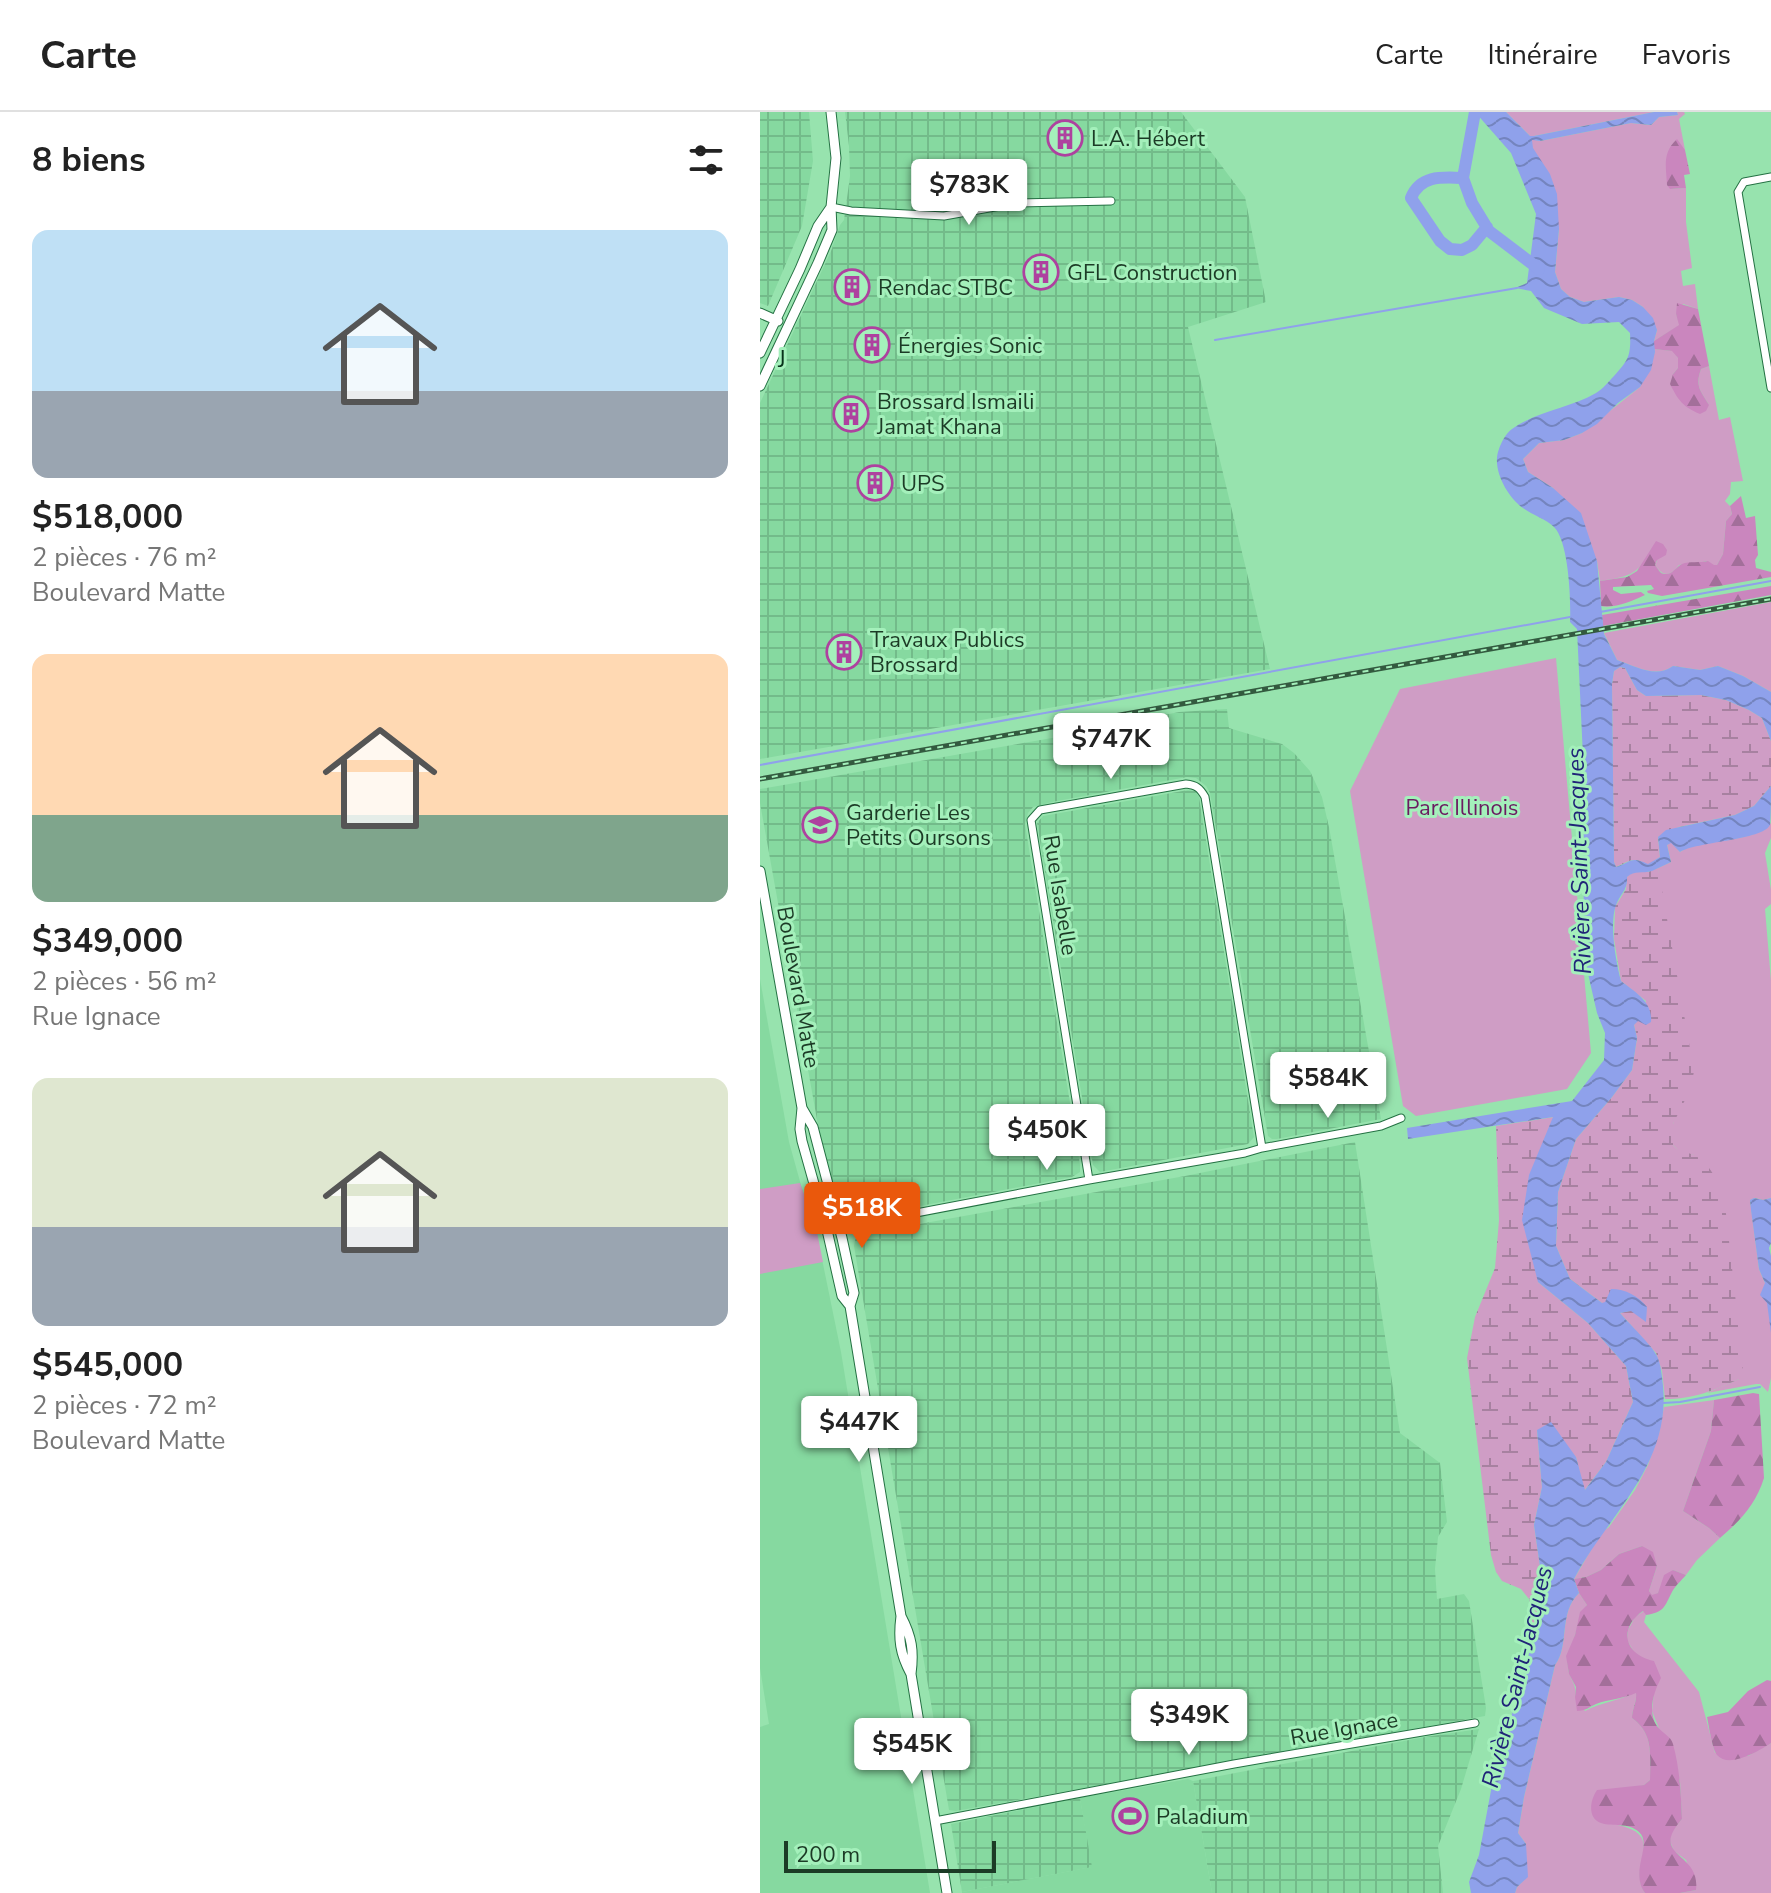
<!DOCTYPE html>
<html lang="fr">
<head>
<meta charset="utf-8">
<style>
	:root { --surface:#fff; --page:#f2f2f2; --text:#222; --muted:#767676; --line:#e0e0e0; --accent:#ea580c }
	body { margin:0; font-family:"Nunito Sans",sans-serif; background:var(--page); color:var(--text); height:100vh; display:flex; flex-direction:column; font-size:30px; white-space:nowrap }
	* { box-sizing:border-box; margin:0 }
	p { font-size:26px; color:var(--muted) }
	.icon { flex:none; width:44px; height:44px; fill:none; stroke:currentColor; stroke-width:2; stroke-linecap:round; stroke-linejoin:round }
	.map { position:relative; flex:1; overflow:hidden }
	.sheet { display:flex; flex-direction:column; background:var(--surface); width:760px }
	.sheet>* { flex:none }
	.scale { position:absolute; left:24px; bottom:20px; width:212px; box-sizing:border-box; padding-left:8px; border:4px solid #1c3b26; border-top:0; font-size:22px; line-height:28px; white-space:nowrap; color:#1c3b26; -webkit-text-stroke:6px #a4f0bb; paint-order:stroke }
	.price { position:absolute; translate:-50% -68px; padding:0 18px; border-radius:8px; background:#fff; color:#222; font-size:26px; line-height:52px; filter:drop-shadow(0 2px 4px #0008) }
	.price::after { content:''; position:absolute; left:50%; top:48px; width:24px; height:18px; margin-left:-12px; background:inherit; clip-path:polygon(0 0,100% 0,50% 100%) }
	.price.selected { background:var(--accent); color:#fff }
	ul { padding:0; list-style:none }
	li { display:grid; align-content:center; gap:16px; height:424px; padding:0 32px }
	li span { display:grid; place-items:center; height:248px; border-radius:16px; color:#555 }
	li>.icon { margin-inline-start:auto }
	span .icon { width:144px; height:144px; fill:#fffc; stroke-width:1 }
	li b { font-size:34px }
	h2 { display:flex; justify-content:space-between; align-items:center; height:96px; padding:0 32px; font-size:34px }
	header { display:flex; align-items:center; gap:48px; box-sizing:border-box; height:112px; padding:0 40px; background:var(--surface); border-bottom:2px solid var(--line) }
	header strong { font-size:38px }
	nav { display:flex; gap:44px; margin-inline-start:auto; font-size:28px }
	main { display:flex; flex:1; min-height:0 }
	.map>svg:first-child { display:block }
	.built { fill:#86d9a0 }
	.industrial { fill:url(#industrial-grid) }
	.green { fill:#cf9dc5 }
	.forest { fill:url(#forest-firs) }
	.wetland { fill:url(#wetland-marsh) }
	.water { fill:url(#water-waves) }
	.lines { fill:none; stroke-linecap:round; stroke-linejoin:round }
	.stream { stroke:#8fa1eb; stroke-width:2 }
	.river { stroke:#8fa1eb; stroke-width:12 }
	.street-casing { stroke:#247143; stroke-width:9 }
	.secondary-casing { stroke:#247143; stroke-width:11 }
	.street { stroke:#fff; stroke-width:7 }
	.secondary { stroke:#fff; stroke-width:9 }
	.rail-casing { stroke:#335a3f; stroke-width:5 }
	.rail { stroke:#a4f0bb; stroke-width:2; stroke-dasharray:6; stroke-linecap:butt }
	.labels { text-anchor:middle; stroke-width:6; stroke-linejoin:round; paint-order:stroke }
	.poi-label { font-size:22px; fill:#1c3b26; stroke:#a4f0bb; text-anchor:start }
	.park-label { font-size:22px; fill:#6b1b61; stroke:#a4f0bb }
	.street-label { font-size:22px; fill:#1c3b26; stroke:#a4f0bb }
	.neighbourhood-label { font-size:24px; letter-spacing:2px; fill:#08321a; stroke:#a4f0bb }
	.water-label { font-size:24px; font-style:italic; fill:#202478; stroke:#a4f0bb }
</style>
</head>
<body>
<header>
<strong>Carte</strong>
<nav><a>Carte</a><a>Itinéraire</a><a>Favoris</a></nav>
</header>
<main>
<section class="sheet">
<h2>8 biens<svg class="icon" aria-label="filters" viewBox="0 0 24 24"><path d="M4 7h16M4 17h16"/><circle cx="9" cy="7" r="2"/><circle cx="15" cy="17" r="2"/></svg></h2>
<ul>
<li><span style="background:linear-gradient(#bfe0f5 65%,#9aa5b1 0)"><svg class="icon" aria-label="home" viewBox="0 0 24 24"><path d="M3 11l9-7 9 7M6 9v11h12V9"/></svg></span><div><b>$518,000</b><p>2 pièces · 76 m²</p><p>Boulevard Matte</p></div></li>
<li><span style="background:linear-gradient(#ffd9b3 65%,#7fa58c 0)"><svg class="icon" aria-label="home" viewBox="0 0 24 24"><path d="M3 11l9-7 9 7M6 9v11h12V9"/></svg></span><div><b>$349,000</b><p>2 pièces · 56 m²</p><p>Rue Ignace</p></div></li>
<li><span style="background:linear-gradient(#dfe7d0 60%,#9aa5b1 0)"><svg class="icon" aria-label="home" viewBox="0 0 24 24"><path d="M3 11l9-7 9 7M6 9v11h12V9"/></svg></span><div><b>$545,000</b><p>2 pièces · 72 m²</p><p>Boulevard Matte</p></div></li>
</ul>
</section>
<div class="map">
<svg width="1011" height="1781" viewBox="0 0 1011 1781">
	<defs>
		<pattern id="industrial-grid" width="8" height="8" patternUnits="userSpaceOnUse" patternTransform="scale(2)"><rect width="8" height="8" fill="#86d9a0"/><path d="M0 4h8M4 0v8" fill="none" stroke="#73bb8a"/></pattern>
		<pattern id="forest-firs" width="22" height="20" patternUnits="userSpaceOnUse" patternTransform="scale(2)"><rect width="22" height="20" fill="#ca86be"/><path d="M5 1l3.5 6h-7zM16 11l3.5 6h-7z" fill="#a36f9a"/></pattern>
		<pattern id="wetland-marsh" width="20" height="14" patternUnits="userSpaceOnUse" patternTransform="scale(2)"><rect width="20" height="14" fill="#cf9dc5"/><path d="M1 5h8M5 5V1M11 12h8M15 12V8" fill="none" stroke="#a781a0"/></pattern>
		<pattern id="water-waves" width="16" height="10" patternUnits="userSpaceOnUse" patternTransform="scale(2)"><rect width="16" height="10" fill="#8fa1eb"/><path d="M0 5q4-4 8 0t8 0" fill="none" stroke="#7484be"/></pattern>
	</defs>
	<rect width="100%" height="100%" fill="#97e3ae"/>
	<path class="built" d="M0,867L29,1030L63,1152L81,1240L170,1781H0V1615L9,1612L0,1556Z
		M428,1667L433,1669L452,1781H202V1780L331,1755L320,1686Z"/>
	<path class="industrial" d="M0,0H49L53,49L42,114L8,194L0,191Z
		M85,0H421L485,85L506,190L428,215L510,557L0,647V291L71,139L80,113L84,108L90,64L89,34Z
		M467,597L469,616L522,632L534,641L550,659L562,685L569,715L621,1007L517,1027H512L508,1024L450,681L446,674L436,666L427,665L292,690L273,695L268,701L265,712L320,1053V1060L312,1065L114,1103L112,1101L93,1105L79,1092L63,1041L0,691V677L292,626L419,600Z
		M428,678L435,679L439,685L494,1025L488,1032L340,1060L333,1053L277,711L283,704Z
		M595,1030L640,1321L680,1351L687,1410L678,1425L675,1457L677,1487L704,1482L709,1489L726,1596L725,1604L196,1699L189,1698L94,1134L95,1128L98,1124L115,1120L425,1064Z
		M719,1617L701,1677L678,1734L683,1781H452L433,1669L665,1625Z
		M320,1686L332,1755L202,1780L191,1712Z"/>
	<path class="green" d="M746,0H894L774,24H770Z
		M917,0H924L925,2L919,7L925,38L911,77L926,76V110L932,156L921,159L923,174L935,172L938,197L923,192L916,202L920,213L894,229L897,218L883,195L872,188L859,185L824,190L810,185L801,177L795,160L799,117L771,31L772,27L780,29L871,11L891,13L899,5L918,3Z
		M894,237L913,239L918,246V256L913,262L949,293C940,278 935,274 941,257L949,254L959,308L970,305L983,369L971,370L970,382L965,389L970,394L972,402L966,409L963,442L957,453L954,454L946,449C937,453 928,451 919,453C910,465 903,465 895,453L897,449L891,437C879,464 866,465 840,469L837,449L793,376L768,360L763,347L779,331L804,328L822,321L880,275L895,240Z
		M1011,490V580L983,564L958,554L940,558L913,554C896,567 875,554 857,548L844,521Z
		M796,546L831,941L807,977L656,1004L643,994L590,679L640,577Z
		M1011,711V726L1005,741L1011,778V792L1005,797L1011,869V1086L1003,1088L995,1086L990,1088L999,1157L1005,1171L1011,1211V1266L1008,1280L1000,1272H996L947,1281L979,1267L934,1043L920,1040L913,1033V1012L916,1004L898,756L911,750L907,733L911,730L920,740C940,726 994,732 1011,711Z
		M40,1071L56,1115L63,1150L0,1162V1077Z
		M954,1288L951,1319L923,1399L949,1416L960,1426L937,1448L926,1463L913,1458L898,1481L892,1484L889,1479L897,1454L882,1434L859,1442L841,1458L826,1465L814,1467L841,1421L849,1415L875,1378L888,1353L899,1321L904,1295Z
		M819,1481L827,1493C819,1502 819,1511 815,1523C811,1537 805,1545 809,1561C812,1570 817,1574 815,1585L825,1599C841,1590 860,1589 876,1580C877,1590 872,1597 872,1606C894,1622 890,1643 890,1668L884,1673L872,1676L858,1713C908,1724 866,1753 885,1781H755L757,1775L763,1769L766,1759V1732L758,1721L764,1685L795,1553C810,1534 798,1501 819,1481Z
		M884,1499L886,1503L884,1510L939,1580L955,1641L988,1644L1011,1631V1781H920L936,1778L926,1748L914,1739L910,1729L911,1720L922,1707L920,1669L892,1599L894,1580L883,1547L874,1540L867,1528L868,1518L875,1505Z"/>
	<path class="forest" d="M917,27L925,38L930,62L924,63L926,76L910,77L907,73C906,54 902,41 917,27Z
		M917,191L938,197L949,254L941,257C935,274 940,278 949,293L946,299L940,302C923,295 918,288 910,272L913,262L918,256V246L912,239L894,237V229L919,213L916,202Z
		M981,384L986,406L995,404L998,443L995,448L996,456L1011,460V465L902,484L888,481L887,479L894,477L891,473L853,475V478L861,482L881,480L885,483C872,489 854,497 841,494L840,469L867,465L877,459L896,429L903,432L907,438L906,443L897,448L895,453C898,457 900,462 905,462C912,463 916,455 922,452C929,449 940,451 948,449L954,453H957L963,442L966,409L972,402L970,394Z
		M1011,474V483L843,514L842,503Z
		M993,1281L999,1282L1004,1366C996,1392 980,1409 960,1426L949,1416L923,1399L951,1319L954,1288Z
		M882,1434L893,1440L897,1454L889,1479L892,1483L898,1481L904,1463L913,1458L926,1463C921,1469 915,1474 912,1480C904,1495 905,1500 886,1503L883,1499C858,1516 864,1543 894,1549L901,1566C894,1580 887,1599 897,1614C902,1621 911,1624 913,1632C920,1657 921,1683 922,1707C888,1746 941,1739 936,1778L920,1781H885C869,1759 893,1733 879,1720C868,1710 853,1715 841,1711C827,1706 830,1688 837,1678L884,1673L890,1668C890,1643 894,1622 872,1606C872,1597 877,1590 876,1581C863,1587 849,1587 836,1592C829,1595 826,1599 817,1599L815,1585L816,1575L809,1562L806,1544L815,1523L820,1500L827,1493L819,1481L814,1467L826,1465L841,1458L859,1442Z
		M1007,1568L1011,1569V1631C999,1639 969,1657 957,1643C952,1636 949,1614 947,1605L968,1600L988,1579Z"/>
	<path class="wetland" d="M860,555L865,556L877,578L886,584L941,583L966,588L989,598L1002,606L1011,629V674L994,694L975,703L919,715L898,725L900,745L888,753C872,744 871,749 856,755L854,750L852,572L854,559Z
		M898,756L934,959L931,976L913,1012V1033C920,1042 927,1039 936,1044C950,1052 958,1070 964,1084L983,1254L979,1267C953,1279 934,1287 905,1287L902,1259L896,1241L860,1201L887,1195L842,1191L810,1167L796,1134L798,1080L816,1027L852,985L872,958L877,926L874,913L886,889L861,869L854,827L855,795L866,777L867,765L870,761L877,759L888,760Z
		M794,1005L778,1170L828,1211L866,1254L873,1290L846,1350L824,1379L816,1345L777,1318L782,1375L774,1413L783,1475L774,1524L769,1487L761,1477L742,1469L736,1460L731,1443L707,1246L715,1205L735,1156L739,1108L736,1014Z"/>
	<path class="water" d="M715,0H746L770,24H774L894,0H917L918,3L899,5L891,13L871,11L780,29L772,28L773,36L790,62L797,82L799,117L795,160L801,177L810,185L824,190L859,185L872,188L883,195L893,206L897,218L894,229L895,240L891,258L880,275L858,291L837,312L822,321L804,328L779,331L763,347L768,360L793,376L821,401L837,449L844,522L857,548C875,554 896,567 913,554L940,558L958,554L983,564L1011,580V629L1002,606L989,598L966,588L941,583L886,584L877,578L865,556L860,555L854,559L852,572L854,750L856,755C872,750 870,744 888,752L900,745L898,725L906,718L975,703L994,694L1011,674C1011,684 1011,705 1010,713C1003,728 935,730 920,740L911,731L907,733L911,750C905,753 898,756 892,759C882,762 875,758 867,765C868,778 860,782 856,793C849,812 856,850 861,869C875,880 893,890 891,910L886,913L878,909L874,913L877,926L872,958L852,985L816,1027L798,1080L796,1134L810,1167L842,1191L845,1190L851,1177C866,1177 878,1184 887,1195L886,1210L871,1199L860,1201C870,1213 891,1232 897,1244C901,1253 902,1264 903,1274C911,1354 847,1404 814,1467L819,1481C798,1501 810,1534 795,1553L764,1685L758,1721L766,1732L768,1765L757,1775L755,1781H711L709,1770L719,1743L732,1673L774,1524L783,1475L774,1413L782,1375L777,1318L791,1310L816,1345L825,1378L846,1350L873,1290L866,1254L828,1211L778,1170L762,1108L769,1063L793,1005L648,1027L647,1016L812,989L844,948L845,921L837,901L824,844L823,645L817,517L810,510C811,489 809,430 794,415C786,407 772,403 763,396C747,385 731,356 739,337C741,331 746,321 752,317C777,299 810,296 836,281C843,277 848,270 854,264C869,248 871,243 870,221L859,210L822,212L784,196L771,179L755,176L767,171L776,102L751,41Z
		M994,1086L1003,1088L1011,1086V1131L1009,1136L1011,1144V1221L1007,1191L1000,1183L1005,1171L999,1157L991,1098L990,1088Z"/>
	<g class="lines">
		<path class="stream" d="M455,228L757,176
			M840,500L1011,469
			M0,653L810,505
			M903,1291L920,1290L1000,1275"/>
		<path class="river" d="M715,0L703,66L712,91L729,119L779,157
			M703,66C682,65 660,63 651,86L680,129L690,137L702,138L712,133L727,115"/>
		<defs>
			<path id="street" d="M1011,65L984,70L978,80L1011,276
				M71,95L91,99L184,104L258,91L351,89
				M329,1068L271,708L280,698L297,695L426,672C436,673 440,676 445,685L502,1036
				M67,1118L329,1068L485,1041L502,1036L621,1014L641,1006
				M175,1709L474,1652L715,1611"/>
			<path id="secondary" d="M0,201L18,209
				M0,241L40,157L58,114L71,95
				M0,274L58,151L72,118L71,95L76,46L71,0
				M0,759L42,996L40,1017L42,1029L67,1118L82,1184L90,1194
				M42,996L53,1015L82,1126L94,1181L90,1194L141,1504C152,1525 154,1539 151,1562
				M141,1504C138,1527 140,1542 151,1562L187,1781"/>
		</defs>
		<use href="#street" class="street-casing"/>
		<use href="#secondary" class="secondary-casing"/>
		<use href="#street" class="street"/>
		<use href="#secondary" class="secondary"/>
		<defs>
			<path id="rail" d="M0,667L1011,487"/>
		</defs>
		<use href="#rail" class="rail-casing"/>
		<use href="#rail" class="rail"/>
	</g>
	<defs>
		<symbol id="building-ring" viewBox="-11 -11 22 22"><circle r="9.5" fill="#a4f0bb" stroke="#ae419f" stroke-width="1.5"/><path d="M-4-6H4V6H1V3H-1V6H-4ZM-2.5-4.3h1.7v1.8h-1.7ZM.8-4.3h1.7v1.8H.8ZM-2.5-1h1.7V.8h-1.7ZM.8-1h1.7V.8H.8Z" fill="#ae419f"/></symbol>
		<symbol id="school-ring" viewBox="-11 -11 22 22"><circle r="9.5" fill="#a4f0bb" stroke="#ae419f" stroke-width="1.5"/><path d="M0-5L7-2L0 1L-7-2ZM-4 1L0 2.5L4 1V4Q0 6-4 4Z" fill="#ae419f"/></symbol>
		<symbol id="stadium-ring" viewBox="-11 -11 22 22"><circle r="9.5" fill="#a4f0bb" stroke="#ae419f" stroke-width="1.5"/><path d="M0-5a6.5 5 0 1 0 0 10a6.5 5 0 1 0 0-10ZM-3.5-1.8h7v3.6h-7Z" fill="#ae419f"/></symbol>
	</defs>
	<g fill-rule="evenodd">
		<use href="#building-ring" x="285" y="6" width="40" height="40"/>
		<use href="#building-ring" x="261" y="140" width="40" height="40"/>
		<use href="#building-ring" x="72" y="155" width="40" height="40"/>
		<use href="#building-ring" x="92" y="213" width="40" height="40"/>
		<use href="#building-ring" x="71" y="282" width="40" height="40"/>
		<use href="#building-ring" x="95" y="351" width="40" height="40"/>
		<use href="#building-ring" x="64" y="520" width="40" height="40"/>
		<use href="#school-ring" x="40" y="693" width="40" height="40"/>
		<use href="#stadium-ring" x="350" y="1684" width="40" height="40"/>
	</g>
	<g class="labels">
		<g class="poi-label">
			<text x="331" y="34">L.A. Hébert</text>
			<text x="307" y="168">GFL Construction</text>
			<text x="118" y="183">Rendac STBC</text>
			<text x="138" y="241">Énergies Sonic</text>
			<text x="117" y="297">Brossard Ismaili<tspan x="117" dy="25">Jamat Khana</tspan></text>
			<text x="141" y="379">UPS</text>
			<text x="110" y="535">Travaux Publics<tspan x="110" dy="25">Brossard</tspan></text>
			<text x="86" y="708">Garderie Les<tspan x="86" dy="25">Petits Oursons</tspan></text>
			<text x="396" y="1712">Paladium</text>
		</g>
		<g class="park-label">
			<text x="702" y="703">Parc Illinois</text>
		</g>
		<g class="street-label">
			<text transform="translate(301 783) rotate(81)" y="8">Rue Isabelle</text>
			<text transform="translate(39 875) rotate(80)" y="8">Boulevard Matte</text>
			<text transform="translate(584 1616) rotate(-10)" y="8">Rue Ignace</text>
		</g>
		<g class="neighbourhood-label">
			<text x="23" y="255">J</text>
		</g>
		<g class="water-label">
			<text transform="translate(819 749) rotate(-92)" y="8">Rivière Saint-Jacques</text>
			<text transform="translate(757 1565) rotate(-76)" y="8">Rivière Saint-Jacques</text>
		</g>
	</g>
</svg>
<div class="scale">200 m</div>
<b class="price" style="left:209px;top:115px">$783K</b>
<b class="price" style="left:351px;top:669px">$747K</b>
<b class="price" style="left:568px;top:1008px">$584K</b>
<b class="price" style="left:287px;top:1060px">$450K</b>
<b class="price selected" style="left:102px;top:1138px">$518K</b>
<b class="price" style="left:99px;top:1352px">$447K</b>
<b class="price" style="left:429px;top:1645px">$349K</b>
<b class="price" style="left:152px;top:1674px">$545K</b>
</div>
</main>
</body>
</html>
